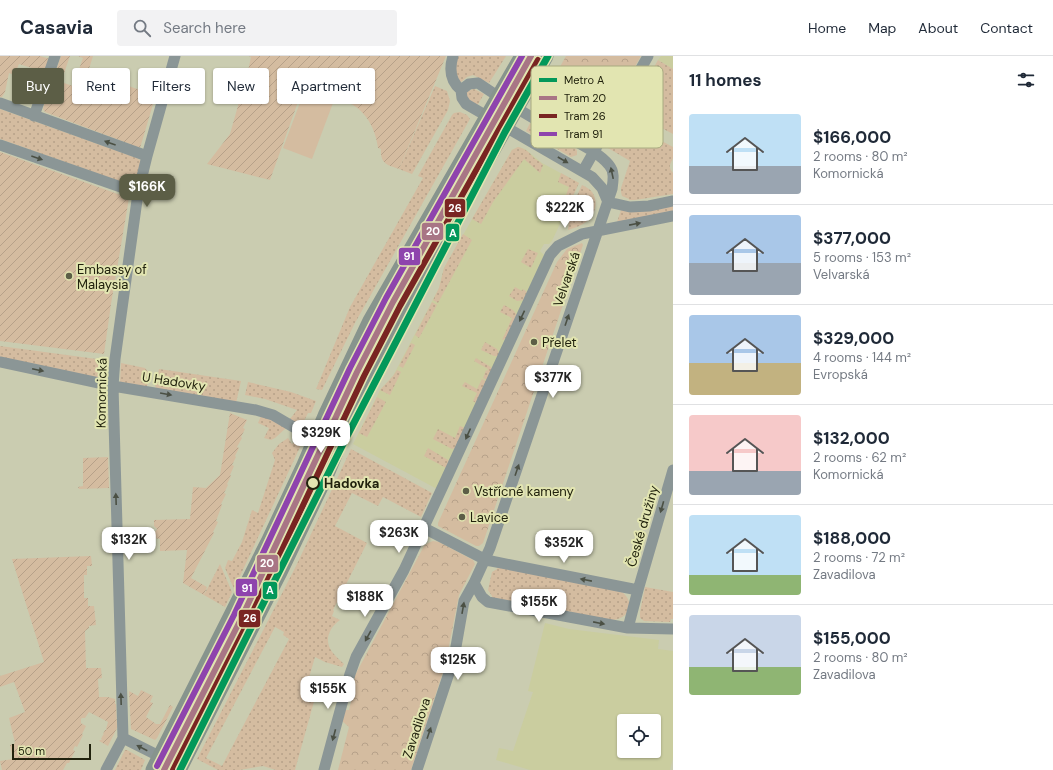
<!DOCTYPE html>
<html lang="en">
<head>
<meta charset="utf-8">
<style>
	:root { --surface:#fff; --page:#f2f2f3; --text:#1f2937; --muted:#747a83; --line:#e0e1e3; --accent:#5c5e46 }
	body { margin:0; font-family:"DM Sans",sans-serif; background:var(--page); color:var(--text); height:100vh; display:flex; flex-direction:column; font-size:15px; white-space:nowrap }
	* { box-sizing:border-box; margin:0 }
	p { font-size:13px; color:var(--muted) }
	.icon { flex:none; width:22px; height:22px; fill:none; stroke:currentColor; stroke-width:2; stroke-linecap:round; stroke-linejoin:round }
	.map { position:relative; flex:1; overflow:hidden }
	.details { display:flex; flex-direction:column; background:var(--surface); width:380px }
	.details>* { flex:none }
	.hud { position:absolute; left:12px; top:12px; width:380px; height:36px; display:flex; gap:8px }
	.controls { position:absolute; left:617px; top:658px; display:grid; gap:8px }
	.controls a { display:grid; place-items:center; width:44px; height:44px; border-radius:4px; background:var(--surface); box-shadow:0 1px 3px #0004; font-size:20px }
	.scale { position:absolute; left:12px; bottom:10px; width:79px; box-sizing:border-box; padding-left:4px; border:2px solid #21220d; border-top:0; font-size:11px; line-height:14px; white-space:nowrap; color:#21220d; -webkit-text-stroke:3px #e2e5b1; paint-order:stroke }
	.price { position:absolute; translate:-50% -34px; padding:0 9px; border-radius:8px; background:#fff; color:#222; font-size:13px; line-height:26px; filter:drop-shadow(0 1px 2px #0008) }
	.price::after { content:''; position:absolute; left:50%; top:24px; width:12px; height:9px; margin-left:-6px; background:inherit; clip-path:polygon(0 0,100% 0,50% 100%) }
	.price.active { background:var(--accent); color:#fff }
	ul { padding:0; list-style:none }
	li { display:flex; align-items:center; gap:12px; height:100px; padding:0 16px }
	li+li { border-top:1px solid var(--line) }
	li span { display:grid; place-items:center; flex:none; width:112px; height:80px; border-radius:4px; color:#555 }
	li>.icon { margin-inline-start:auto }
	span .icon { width:48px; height:48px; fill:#fffc; stroke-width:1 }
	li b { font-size:17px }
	h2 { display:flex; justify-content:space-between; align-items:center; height:48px; padding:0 16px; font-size:17px }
	.tag { padding:0 14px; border-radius:4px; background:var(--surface); box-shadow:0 1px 3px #0004; font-size:14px; line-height:36px }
	.tag.active { background:var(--accent); color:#fff }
	header { display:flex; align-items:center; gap:24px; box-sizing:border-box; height:56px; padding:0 20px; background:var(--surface); border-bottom:1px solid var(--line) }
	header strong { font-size:19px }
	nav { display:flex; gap:22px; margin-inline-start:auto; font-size:14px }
	.search { width:280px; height:36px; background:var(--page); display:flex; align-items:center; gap:10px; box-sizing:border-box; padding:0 14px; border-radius:4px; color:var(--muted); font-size:15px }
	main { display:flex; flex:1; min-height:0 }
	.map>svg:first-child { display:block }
	.built { fill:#cacd9f; fill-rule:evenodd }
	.grass { fill:url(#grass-dots); fill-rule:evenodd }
	.park { fill:url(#park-crowns) }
	.garden { fill:url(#garden-furrows) }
	.pitch { fill:#d4bca0 }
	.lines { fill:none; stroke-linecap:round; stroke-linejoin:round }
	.street { stroke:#8b9696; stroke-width:11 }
	.primary { stroke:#87948d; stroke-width:17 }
	.tram-1-casing { stroke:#e2e5b1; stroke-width:9 }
	.tram-2-casing { stroke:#e2e5b1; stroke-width:9 }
	.tram-3-casing { stroke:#e2e5b1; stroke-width:9 }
	.tram-1 { stroke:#a87585; stroke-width:6 }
	.tram-2 { stroke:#792522; stroke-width:6 }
	.tram-3 { stroke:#8e44ad; stroke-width:6 }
	.metro-1-casing { stroke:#e2e5b1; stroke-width:10 }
	.metro-1 { stroke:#03985a; stroke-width:7 }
	.oneway { fill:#4b5044 }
	.poi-dot { fill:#5c5e46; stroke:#e2e5b1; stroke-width:1.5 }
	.stop-dot { fill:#e2e5b1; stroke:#21220d; stroke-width:2 }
	.labels { text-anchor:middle; stroke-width:4; stroke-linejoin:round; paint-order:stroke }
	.poi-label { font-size:13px; fill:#21220d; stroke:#e2e5b1; text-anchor:start }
	.street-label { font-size:13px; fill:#21220d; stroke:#e2e5b1 }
	.stop-label { font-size:13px; font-weight:bold; fill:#21220d; stroke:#e2e5b1; text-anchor:start }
	.key { fill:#e2e5b1; stroke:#a8aa80; stroke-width:1 }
	.key-label { font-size:11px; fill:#21220d }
	.line-badge { stroke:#e2e5b1; stroke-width:1.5 }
	.badge-label { font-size:11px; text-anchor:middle; font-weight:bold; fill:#fff }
</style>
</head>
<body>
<header>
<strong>Casavia</strong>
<div class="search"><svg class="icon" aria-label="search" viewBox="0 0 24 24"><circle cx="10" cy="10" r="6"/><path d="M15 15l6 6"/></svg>Search here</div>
<nav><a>Home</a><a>Map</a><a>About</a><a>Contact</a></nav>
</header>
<main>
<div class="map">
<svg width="673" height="714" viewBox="0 0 673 714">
	<defs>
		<pattern id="grass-dots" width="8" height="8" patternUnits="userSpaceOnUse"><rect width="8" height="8" fill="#d4bca0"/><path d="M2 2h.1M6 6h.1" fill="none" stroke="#b6a189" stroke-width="1.8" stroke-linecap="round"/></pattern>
		<pattern id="park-crowns" width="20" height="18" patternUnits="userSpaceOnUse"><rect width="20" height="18" fill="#d4bca0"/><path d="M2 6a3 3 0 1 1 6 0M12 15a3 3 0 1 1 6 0" fill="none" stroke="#b6a189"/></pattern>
		<pattern id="garden-furrows" width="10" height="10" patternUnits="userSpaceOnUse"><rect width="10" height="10" fill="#d4bca0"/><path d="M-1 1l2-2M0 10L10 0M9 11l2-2" fill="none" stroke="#b6a189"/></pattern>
	</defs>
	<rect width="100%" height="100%" fill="#caccb0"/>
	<path class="built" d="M661,0H673V13L658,4Z
		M518,91L525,93L542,107L579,127L552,185L549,188H544L540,195L544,199L439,434L353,388L380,334L393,320L439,232L444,212L512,94Z
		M545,567L569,573L659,584L658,593L673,595V702L670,714H530L496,704L499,692L513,695L533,636L528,635ZM624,665H654V695H624Z"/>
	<path class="grass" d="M458,0H506L489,27L473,19L467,21L461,26L456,25V6Z
		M658,4L673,13V78L629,55Z
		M435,30L447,35L450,45L448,54L412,118L399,113Z
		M474,33L484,38L477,50L464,41L467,35Z
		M0,53L137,102L141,105L137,123L124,127L0,83Z
		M460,56L467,59L470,63L355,267L322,334L316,333L350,251L423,122L418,120L452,59L454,57Z
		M624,65L673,91C673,94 673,99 673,102C671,108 667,110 673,117V138L635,144H629V143L622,140L621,136V132L630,105L608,92Z
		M530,67L576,93L577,95V99L571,101L526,75Z
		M483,80L491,85L391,267L379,261Z
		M518,91C526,93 529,96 533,101C537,105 540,105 543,109L540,117L524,103L493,146L481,168L472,163L512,94Z
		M561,117L579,127L572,142L566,139L569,131L558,126Z
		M582,129C586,131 590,133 592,136C600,147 594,162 583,168C578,171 573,172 568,174L570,154Z
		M565,142L571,145L564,159L558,157Z
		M673,149V155L617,166L621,154Z
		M463,178L472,184L438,247L433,244L439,232L444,212Z
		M528,193L538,197L531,212L521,206Z
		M515,231L522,235L523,233L527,236L524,244L517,245L509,240Z
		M432,246L437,249L419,282L415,279Z
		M504,249L513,254L517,259L507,282L502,284L512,262L500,256Z
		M485,286L497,293L499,297L498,300H494L481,294Z
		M411,287L415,289L403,312L399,310Z
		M0,290L104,304L103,323L0,303Z
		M476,302L491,311L492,314L489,325L483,322L486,314L487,315L488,313L474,305Z
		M121,307L145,312L149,317L147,331L120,326Z
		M159,313L241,325L236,347L157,333L155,330Z
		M397,314L401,316L390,339L380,334L393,320Z
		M482,323L488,326L476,347L473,345L477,337L462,330L465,326L477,333Z
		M248,326L291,336L316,345L311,357H308L304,365L306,367L304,372L295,367L290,363L297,354L265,343L245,339Z
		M377,341L386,346L367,381L359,377Z
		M261,360L268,361L286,372L275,382L271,384L264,382L269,372L258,367Z
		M460,370L467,373L455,392L452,393L433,383L438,373L455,382Z
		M294,379L298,383L301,389L234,533L225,512L228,504L232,505L242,486L252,454L258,457L275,404L272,397L279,388L288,382L292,388L296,385L293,380Z
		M428,392L448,404L450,407L448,413L424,400Z
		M351,393L432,437L421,461L383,441L378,450L352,437L335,470L367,487L333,554L334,555L332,560L340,564C329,572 323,585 333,597C336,601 340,604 344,608L342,611L325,606L315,601L304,639L315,642L295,714H276L263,710L239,714H218L197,703L296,510ZM275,571L284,576L283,579L289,583L222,710L206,702Z
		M220,508L232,536L225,551L204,539Z
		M498,510L622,536C636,547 629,563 612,564L492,543V540L488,534L492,516L497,513Z
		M258,521L269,525L171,714L163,710Z
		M645,531L673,536V563H671L670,566L644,565L640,562V556Z
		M125,694H127L145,704L141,714H115Z"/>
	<path class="park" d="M566,0H641L594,82L590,79L586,80L542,54L540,52L541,45Z
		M582,187L583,189L483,487L479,490H476L438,470V467L557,206L567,193Z
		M433,485L439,486L473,504L475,508L459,539L445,610L411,714H338L349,671L342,665L345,654H349L353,637H349L353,623L424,490L428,487Z"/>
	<path class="garden" d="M0,0H40L50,3L42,24L29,19L32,12L19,8L14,19L9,17L5,36L2,41H0Z
		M61,0H70L61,26L73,30L83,2L78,0H93L88,16L146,36L144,41L154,45L140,92L45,56L43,53L44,49Z
		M249,0H446L399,113C386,109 380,107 381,93L378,92C375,69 363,50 340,43L344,33L337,30L338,25L308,18L270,124L207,108L230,78L243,32L250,23L248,15L251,1Z
		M0,96L129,142L111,248L104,298L0,285Z
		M230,357L247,364L243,372L245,373L241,381L242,382L237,391L239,392L235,400L236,401L232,409L234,410L230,419L231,420L227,428L228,429L224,437L226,438L221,448L222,449L216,465L218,466L213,476L214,477L191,522L207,531L204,539L183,527L187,494L160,495V483L154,482L155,476L157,473L154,470V464L190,463L193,431L206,432L220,419Z
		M108,401L109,432L79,433L78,431L83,430V402Z
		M91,500L92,510H87V519H84V542H88V550H94L96,569L89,570V572L85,575L86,612H101L102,622L98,623L99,641H108L115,643V648H116L117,672L108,690L99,685L100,684H102L101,683L103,679H104L103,678L105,674H107L106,673L108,666L89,656L85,662H82L81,663V667L86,670L82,678L83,679L77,691L75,690L73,694L75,695L69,707H67L63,714H2L0,705L13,703L10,689L15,687L9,662L25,656L14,626L0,631V620L44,606L12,503Z
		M141,634L153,640L150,646L153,647L146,661L156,668H160L170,649L173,651L157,682L155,684L131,673L129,635L138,640Z"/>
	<path class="pitch" d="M304,36L333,47L312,103L283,92Z"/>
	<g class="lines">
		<path class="street" d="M453,0C449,13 450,25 461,34L462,42L466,48L592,121L602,132L608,146
			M0,47L147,100
			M34,60L55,0
			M0,89L138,137
			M583,115L648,0
			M608,146L630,151L649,150L673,145
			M0,306L113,330L256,354L273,359L302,376L336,393
			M424,472L486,504L638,534
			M474,527L482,541L488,546L628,572L673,573
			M628,572L638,534L673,414
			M123,682L161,701
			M106,714L123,682L113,330L115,303L138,137L147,100L175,0
			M324,714L350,618L356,601L404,514L550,199L558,190L582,178L673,160
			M417,714L454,602L464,545L474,527L490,492L612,133C613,125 615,116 609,109C597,94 571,84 555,74C528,60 503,44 478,27L469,28L461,34"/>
		<path class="primary" d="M154,714L270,484L305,409L326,360L371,265L523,0
			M178,714L278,518L326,418L344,374L384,289L432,200L545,0"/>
		<defs>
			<path id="tram-1" d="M164,714L241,563L357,316L393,246L531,0"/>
			<path id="tram-2" d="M173,714L248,566L364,320L400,250L538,4"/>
			<path id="tram-3" d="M157,710L234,559L350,312L386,242L522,0"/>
		</defs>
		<use href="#tram-1" class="tram-1-casing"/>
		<use href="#tram-2" class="tram-2-casing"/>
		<use href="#tram-3" class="tram-3-casing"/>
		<use href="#tram-1" class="tram-1"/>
		<use href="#tram-2" class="tram-2"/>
		<use href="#tram-3" class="tram-3"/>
		<defs>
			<path id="metro-1" d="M180,714L345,384L505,76L548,0"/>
		</defs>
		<use href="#metro-1" class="metro-1-casing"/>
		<use href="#metro-1" class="metro-1"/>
	</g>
	<defs><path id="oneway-solid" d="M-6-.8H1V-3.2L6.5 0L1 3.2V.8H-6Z"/></defs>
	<g class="oneway">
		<use href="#oneway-solid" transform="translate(110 87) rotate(-160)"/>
		<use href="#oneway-solid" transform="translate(37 102) rotate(19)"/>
		<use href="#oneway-solid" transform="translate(563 104) rotate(30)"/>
		<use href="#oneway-solid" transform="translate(612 117) rotate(-102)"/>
		<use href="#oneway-solid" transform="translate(635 168) rotate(-11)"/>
		<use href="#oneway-solid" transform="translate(522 260) rotate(115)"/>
		<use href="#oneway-solid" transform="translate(567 264) rotate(-71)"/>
		<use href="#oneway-solid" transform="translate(38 314) rotate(12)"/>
		<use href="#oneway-solid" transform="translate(166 338) rotate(10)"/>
		<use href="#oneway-solid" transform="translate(468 378) rotate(114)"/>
		<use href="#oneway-solid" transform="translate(517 414) rotate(-71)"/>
		<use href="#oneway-solid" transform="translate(116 443) rotate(-92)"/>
		<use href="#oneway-solid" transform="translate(662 451) rotate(106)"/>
		<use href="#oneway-solid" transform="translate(586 524) rotate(-169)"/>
		<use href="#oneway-solid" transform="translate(463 552) rotate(-80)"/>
		<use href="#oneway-solid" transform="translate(599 567) rotate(11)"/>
		<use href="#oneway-solid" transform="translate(368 580) rotate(119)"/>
		<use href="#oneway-solid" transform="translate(121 643) rotate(-92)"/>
		<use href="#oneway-solid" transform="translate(429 677) rotate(-71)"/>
		<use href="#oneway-solid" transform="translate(334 679) rotate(105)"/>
		<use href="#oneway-solid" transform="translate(142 692) rotate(-153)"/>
	</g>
	<g class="poi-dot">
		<circle cx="69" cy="220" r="4"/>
		<circle cx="534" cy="286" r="4"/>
		<circle cx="466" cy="435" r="4"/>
		<circle cx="462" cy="461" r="4"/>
	</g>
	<circle class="stop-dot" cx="313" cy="427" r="6"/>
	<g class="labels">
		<g class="poi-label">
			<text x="77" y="218">Embassy of<tspan x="77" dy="15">Malaysia</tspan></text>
			<text x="542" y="291">Přelet</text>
			<text x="474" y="440">Vstřícné kameny</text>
			<text x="470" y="466">Lavice</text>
		</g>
		<g class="street-label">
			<text transform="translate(566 223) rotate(-71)" y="5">Velvarská</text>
			<text transform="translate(174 325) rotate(9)" y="5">U Hadovky</text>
			<text transform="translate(101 337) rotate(-89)" y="5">Komornická</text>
			<text transform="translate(642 470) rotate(-74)" y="5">České družiny</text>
			<text transform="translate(416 672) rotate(-72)" y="5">Zavadilova</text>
		</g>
		<g class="stop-label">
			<text x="324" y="432">Hadovka</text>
		</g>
	</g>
	<rect x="531" y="10" width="132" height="82" rx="6" class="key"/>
	<rect x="539" y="22" width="18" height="4" fill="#03985a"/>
	<rect x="539" y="40" width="18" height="4" fill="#a87585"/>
	<rect x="539" y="58" width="18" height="4" fill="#792522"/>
	<rect x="539" y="76" width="18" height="4" fill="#8e44ad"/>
	<g class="key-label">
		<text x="564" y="28">Metro A</text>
		<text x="564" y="46">Tram 20</text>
		<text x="564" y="64">Tram 26</text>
		<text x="564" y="82">Tram 91</text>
	</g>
	<g class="line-badge">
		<rect x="444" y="142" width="22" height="20" rx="4" fill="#792522"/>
		<rect x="421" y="166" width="23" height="19" rx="4" fill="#a87585"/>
		<rect x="445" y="167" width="15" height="19" rx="4" fill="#03985a"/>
		<rect x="398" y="191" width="23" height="19" rx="4" fill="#8e44ad"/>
		<rect x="256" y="498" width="23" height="19" rx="4" fill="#a87585"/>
		<rect x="235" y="522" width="23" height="19" rx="4" fill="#8e44ad"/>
		<rect x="262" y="525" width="16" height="19" rx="4" fill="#03985a"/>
		<rect x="238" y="553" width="23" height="19" rx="4" fill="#792522"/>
	</g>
	<g class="badge-label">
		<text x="455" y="156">26</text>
		<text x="433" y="179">20</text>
		<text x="453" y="181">A</text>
		<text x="409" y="204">91</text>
		<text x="267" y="511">20</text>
		<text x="247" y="536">91</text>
		<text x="270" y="538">A</text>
		<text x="250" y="566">26</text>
	</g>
</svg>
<div class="controls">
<a><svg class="icon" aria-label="locate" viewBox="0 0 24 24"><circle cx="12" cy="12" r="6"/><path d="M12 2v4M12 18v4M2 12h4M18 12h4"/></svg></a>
</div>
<div class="scale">50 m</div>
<b class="price active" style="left:147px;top:152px">$166K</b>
<b class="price" style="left:565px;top:173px">$222K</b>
<b class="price" style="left:553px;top:343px">$377K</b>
<b class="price" style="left:321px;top:398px">$329K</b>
<b class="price" style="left:399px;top:498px">$263K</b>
<b class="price" style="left:129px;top:505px">$132K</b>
<b class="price" style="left:564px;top:508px">$352K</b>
<b class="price" style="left:365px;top:562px">$188K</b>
<b class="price" style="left:539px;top:567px">$155K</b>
<b class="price" style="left:458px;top:625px">$125K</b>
<b class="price" style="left:328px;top:654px">$155K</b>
<div class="hud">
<a class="tag active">Buy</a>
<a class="tag">Rent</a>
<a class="tag">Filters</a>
<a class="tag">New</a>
<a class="tag">Apartment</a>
</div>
</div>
<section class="details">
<h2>11 homes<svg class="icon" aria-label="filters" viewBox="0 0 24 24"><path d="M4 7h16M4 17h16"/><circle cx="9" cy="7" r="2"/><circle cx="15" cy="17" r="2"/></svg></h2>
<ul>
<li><span style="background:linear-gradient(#bfe0f5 65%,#9aa5b1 0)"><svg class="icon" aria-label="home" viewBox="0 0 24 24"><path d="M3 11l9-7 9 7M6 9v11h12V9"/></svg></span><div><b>$166,000</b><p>2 rooms · 80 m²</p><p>Komornická</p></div></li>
<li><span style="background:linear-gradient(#a9c7e8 60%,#9aa5b1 0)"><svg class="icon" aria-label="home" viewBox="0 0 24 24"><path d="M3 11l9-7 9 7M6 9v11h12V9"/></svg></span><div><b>$377,000</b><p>5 rooms · 153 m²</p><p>Velvarská</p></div></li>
<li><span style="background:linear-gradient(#a9c7e8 60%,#c2b280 0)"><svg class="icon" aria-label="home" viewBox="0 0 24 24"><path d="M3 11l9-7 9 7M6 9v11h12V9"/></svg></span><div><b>$329,000</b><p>4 rooms · 144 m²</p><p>Evropská</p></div></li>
<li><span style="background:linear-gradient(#f6c9c9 70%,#9aa5b1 0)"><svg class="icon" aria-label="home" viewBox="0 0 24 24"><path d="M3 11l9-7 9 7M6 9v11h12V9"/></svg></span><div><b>$132,000</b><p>2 rooms · 62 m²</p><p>Komornická</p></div></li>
<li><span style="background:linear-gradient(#bfe0f5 75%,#8fb573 0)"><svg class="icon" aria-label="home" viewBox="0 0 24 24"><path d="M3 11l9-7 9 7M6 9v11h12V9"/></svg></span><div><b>$188,000</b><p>2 rooms · 72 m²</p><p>Zavadilova</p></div></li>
<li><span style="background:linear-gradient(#c9d6e8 65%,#8fb573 0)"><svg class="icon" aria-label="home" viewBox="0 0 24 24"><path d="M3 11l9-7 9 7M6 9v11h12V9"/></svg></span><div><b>$155,000</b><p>2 rooms · 80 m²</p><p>Zavadilova</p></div></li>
</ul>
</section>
</main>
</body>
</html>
